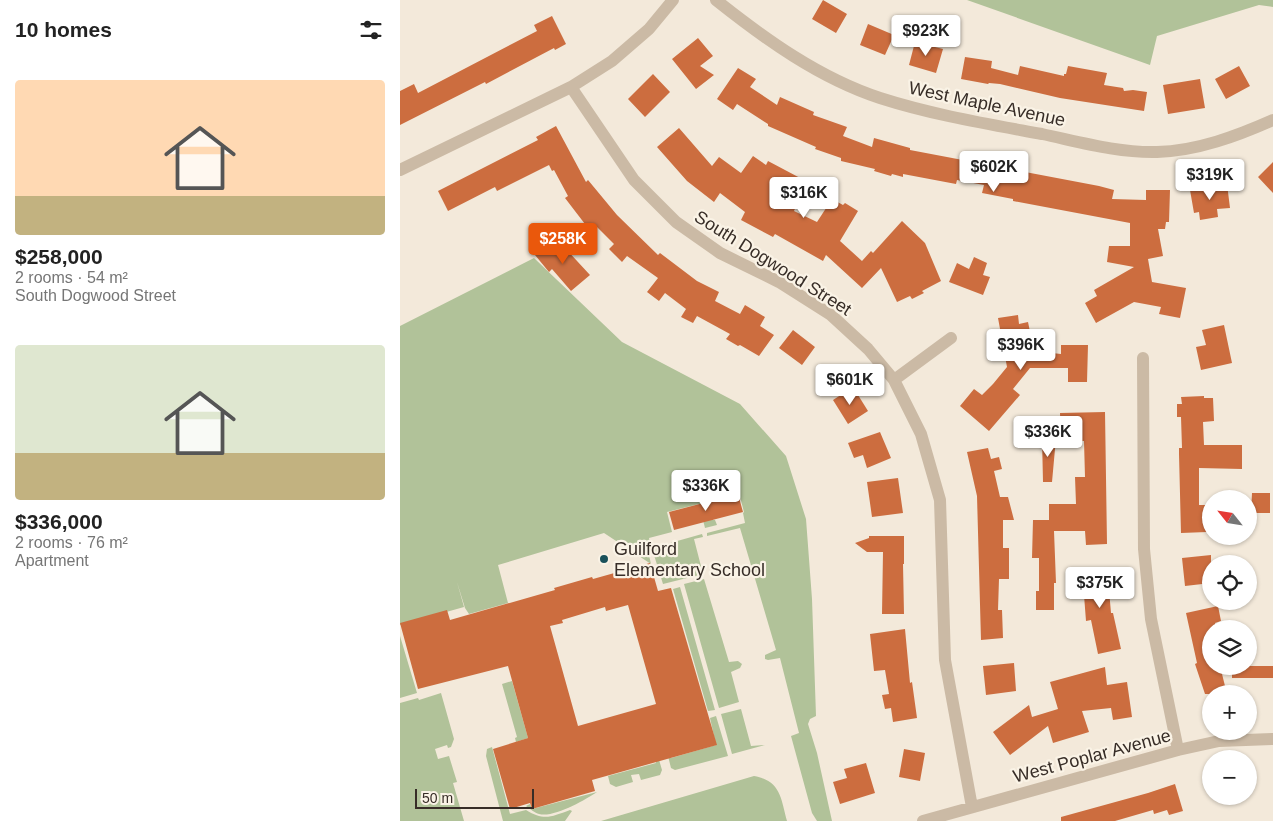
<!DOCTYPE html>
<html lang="en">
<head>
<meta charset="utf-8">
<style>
	:root { --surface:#fff; --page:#f2f2f2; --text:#222; --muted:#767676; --accent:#ea580c }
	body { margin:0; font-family:Arial,sans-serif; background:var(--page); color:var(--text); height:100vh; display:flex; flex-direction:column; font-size:19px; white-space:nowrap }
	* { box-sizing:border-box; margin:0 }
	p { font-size:16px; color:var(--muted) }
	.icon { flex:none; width:28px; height:28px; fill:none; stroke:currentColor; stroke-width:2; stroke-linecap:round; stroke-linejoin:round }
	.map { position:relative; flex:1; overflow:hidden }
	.details { display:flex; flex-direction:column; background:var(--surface); width:400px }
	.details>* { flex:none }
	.needle { width:32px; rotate:300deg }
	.buttons { position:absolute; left:802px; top:490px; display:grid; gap:10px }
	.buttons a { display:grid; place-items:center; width:55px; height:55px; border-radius:50%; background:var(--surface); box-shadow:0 1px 4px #0004; font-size:25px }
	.scale { position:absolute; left:15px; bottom:12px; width:119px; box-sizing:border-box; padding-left:5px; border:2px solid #372d27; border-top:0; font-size:14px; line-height:18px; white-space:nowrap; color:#372d27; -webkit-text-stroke:4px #faf3e6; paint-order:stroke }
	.price { position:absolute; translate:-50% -42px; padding:0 11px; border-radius:5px; background:#fff; color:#222; font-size:16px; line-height:32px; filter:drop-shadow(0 1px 2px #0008) }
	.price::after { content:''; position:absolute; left:50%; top:30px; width:15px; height:11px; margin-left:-8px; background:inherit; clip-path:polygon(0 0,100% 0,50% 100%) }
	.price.selected { background:var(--accent); color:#fff }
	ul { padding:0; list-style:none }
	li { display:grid; align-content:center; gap:10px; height:265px; padding:0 15px }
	li span { display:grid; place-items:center; height:155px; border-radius:5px; color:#555 }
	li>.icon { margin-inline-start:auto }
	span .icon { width:90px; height:90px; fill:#fffc; stroke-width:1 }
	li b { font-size:21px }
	h2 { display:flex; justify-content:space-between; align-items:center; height:60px; padding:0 15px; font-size:21px }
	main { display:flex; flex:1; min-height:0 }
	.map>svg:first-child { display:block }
	.green { fill:#b1c299 }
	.building { fill:#cc6d3f; fill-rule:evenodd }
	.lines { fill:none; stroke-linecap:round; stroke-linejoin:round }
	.street { stroke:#cbbaa5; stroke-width:12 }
	.poi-dot { fill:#1a515a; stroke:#faf3e6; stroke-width:2 }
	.labels { text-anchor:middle; stroke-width:4.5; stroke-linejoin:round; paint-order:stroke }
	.street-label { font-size:18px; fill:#372d27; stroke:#faf3e6 }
	.poi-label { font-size:18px; fill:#372d27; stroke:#faf3e6; text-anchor:start }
</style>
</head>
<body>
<main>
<section class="details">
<h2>10 homes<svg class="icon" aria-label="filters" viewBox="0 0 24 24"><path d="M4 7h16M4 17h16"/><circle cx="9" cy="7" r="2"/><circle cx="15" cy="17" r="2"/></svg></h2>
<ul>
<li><span style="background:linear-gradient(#ffd9b3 75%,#c2b280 0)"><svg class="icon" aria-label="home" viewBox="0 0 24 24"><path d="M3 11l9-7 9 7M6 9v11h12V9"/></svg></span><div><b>$258,000</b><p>2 rooms · 54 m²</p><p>South Dogwood Street</p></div></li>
<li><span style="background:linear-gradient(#dfe7d0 70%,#c2b280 0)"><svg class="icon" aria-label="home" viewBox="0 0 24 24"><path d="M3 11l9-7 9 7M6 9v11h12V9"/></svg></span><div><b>$336,000</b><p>2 rooms · 76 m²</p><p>Apartment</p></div></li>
</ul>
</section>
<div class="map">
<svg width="873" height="821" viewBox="0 0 873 821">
	<rect width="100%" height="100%" fill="#f3e9da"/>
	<path class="green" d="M567,0H873V7L859,5L757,36L750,65Z
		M134,258L222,342L340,404L386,456L406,519L412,599L416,716L410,719L408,724L417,753L432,821H417L412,813L391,736L399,733L380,658L368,660L365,659V655L376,650L340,528L307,536V533L345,523L343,513L344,512L339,493L308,501L313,520H315L317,525L305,528L299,504L267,512L272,532L249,538L250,543L248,551L251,564L204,533L98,565L108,603L69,614L65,608L57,582L64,607L0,625V326Z
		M302,534L303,537L294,539L303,574L263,584L254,555L256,547Z
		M304,579L329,662L338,661L342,664L340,668L331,672L339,702L319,708L284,584Z
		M280,587L315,710L308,711L273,589Z
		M0,636L17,693L0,698Z
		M112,681L128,738L116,742L115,738L117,737L102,684Z
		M41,693L54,739L51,747L48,748L47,745L35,749L38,759L49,756L57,782L53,783L64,821H0V703L18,698L19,700Z
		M341,709L351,746L365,745L332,754L321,714Z
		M316,716L328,756L275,770L271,768L268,756L271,758L316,745L310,718Z
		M252,746H255L262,770L260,775L241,780L239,774L231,775L233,782L216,787L210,784L208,776L256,763Z
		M92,747L110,814L126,810C144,821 151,817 170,810L172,811L165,821H103L86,756L87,749Z
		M354,776C381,781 381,799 387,821H201Z
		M197,792C185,800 154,818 139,814C135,813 130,809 126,806L130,804L132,809Z"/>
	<path class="building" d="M423,0L447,14L436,33L412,19Z
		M152,16L166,44L155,50L154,48L86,84L85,82L0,125V91L14,84L18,93L137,31L134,25Z
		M468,24L494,35L485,55L460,45Z
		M298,38L313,56L300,66L314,75L296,89L272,59Z
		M515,42L543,49L536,73L509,65Z
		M565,57L592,61L591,68L618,75L620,66L664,76V74H666L668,66L707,73L704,85L723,88L724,91L733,90L747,92L744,111L660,98L600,84L589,83L588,84L561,79Z
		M839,66L850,86L826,99L815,79Z
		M338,68L356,79L350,87L377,105L380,97L414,112L413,115L447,127L443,136L472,147L474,138L510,148V150L699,186L714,190L712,199L746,200V190H770L769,222H766L765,229H758L763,256L748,259L752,282L786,288L780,318L759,314L761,307L734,302L696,323L685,303L697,296L694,290L734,267L707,262L709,246H730V223L613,201V199L582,193L584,185L557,180L556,184L503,174V177L492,174L491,176L474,171L475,169L441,161V158L415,149L416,147L368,126V124L337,104L333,110L317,99Z
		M253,74L270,92L245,117L228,99Z
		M800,79L805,108L768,114L763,85Z
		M156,126L186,182L188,180L217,215L258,255L260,253L297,281L319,292L315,301L340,314L345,305L365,317L360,326L374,335L359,356L340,345L338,346L326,339L330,334L297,316L293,323L281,317L286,309L265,293L259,301L247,292L258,278L227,256L222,262L209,249L214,244L194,224L188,228L165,198L168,196L154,170L152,171L149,165L97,191L95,187L48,211L38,191L138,140L136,137Z
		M279,128L312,166L319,157L341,173L353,156L366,165L368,161L402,179L391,202L397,204L394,211L417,222L432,199L443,205L445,203L458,211L440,241L462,261L471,251L473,253L502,221L525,243L541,281L522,291L524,293L512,299L510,296L497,302L481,268L462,288L426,255L423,261L375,234L373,237L341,220L345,212L320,193L314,202L287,181L257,147Z
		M873,162V193L858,177Z
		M827,184L830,208L817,209L818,217L800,220L799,212L794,213L790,190Z
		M151,241L160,252L165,248L190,275L171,291L152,269L149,272L135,255Z
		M574,257L587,263L583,275L590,277L583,295L549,282L557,263L569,269Z
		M618,315L619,324L628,322L634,351L661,354V345H688L687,382H668V368H630L613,389L620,395L589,431L560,406L574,389L582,395L593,384L607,367L598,318Z
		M824,325L832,363L801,370L796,347L806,345L802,330Z
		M393,330L415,347L402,365L379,348Z
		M453,387L468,411L448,424L433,400Z
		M804,396V398H813L814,421L803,422L804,445H842V469L799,468V505H806L807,532L781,533L779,454V448H782L781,417H777V404H782L781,397Z
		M705,412L707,544L686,545L685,531H654L656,583H654V610H636V591H639V558H632L633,520H649V504H676L675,477H685L684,441H661L660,413Z
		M480,432L491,458L467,468L463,455L454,458L448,443Z
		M642,438H656L652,482H643Z
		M588,448L591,459L599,457L602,469L594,471L600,497H608L614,520H603V548H609V579H599L598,610H602L603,638L581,640L577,496L567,452Z
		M498,478L503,513L472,517L467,482Z
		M852,493H870V513H851Z
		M338,494L343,512L274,530L269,512Z
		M469,536H504V564H503L504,614H482L483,552H467L455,543L469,538Z
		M811,555V583L785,586L782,558Z
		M250,563L258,591L271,588L317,745L192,780L195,791L132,809L130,803L110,809L93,749L128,738L108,666L18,689L0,623L47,610L50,620L155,590L154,588L192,577L193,579ZM228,605L256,704L178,726L150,626L163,623L162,620L205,607L206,611Z
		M707,567L711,613H713L721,649L698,654L691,620L686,621L682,569Z
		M818,606L821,621L815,623L816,629H811V666H820L827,694H805L795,664L797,663L786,613Z
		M505,629L510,683L512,682L517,718L493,722L491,708L485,709L482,695L489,694L485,670L474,671L470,634Z
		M614,663L616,691L586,695L583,666Z
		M832,666H873V678H832Z
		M705,667L707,685L727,682L732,717L713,720L711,708L682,711L689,732L653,743L648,726L610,755L593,732L629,705L632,717L658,709L650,682Z
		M504,749L525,753L520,781L499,777Z
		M466,763L475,793L440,804L433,782L447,778L444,769Z
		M775,784L783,811L769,815L767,810L754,814L753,810L715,821H661V817L748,793Z"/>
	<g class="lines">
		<path class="street" d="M316,0C365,39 419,78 480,98C533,115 588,124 642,134C680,142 719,153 757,152C797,151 837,136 873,120
			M171,87L234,180L276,222L320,253L379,282L431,315L468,349L494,380L521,434L540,500L545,660L572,807
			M0,170L171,87L212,61L249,29L273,0
			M743,358L744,549L751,619L778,750
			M494,380L551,338
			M523,821L778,750L819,741L873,739"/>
	</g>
	<circle class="poi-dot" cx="204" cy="559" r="5"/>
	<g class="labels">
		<g class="street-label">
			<text transform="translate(587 104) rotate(12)" y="6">West Maple Avenue</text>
			<text transform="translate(373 263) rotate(32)" y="6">South Dogwood Street</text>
			<text transform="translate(692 756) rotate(-15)" y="6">West Poplar Avenue</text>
		</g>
		<g class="poi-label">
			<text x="214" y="555">Guilford<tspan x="214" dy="21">Elementary School</tspan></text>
		</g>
	</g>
</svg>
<div class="buttons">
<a><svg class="needle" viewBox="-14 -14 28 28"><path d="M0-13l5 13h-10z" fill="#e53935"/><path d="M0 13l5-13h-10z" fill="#767676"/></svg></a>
<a><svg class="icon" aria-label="locate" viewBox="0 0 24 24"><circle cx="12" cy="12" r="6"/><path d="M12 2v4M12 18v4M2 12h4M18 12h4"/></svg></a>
<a><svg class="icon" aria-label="layers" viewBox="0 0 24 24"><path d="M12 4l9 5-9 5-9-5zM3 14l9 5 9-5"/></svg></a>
<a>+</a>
<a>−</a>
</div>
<div class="scale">50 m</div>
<b class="price" style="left:526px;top:57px">$923K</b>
<b class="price" style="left:594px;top:193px">$602K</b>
<b class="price" style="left:810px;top:201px">$319K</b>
<b class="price" style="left:404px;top:219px">$316K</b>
<b class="price selected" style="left:163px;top:265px">$258K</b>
<b class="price" style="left:621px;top:371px">$396K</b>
<b class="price" style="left:450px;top:406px">$601K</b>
<b class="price" style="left:648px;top:458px">$336K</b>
<b class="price" style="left:306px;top:512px">$336K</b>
<b class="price" style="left:700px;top:609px">$375K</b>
</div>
</main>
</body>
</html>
